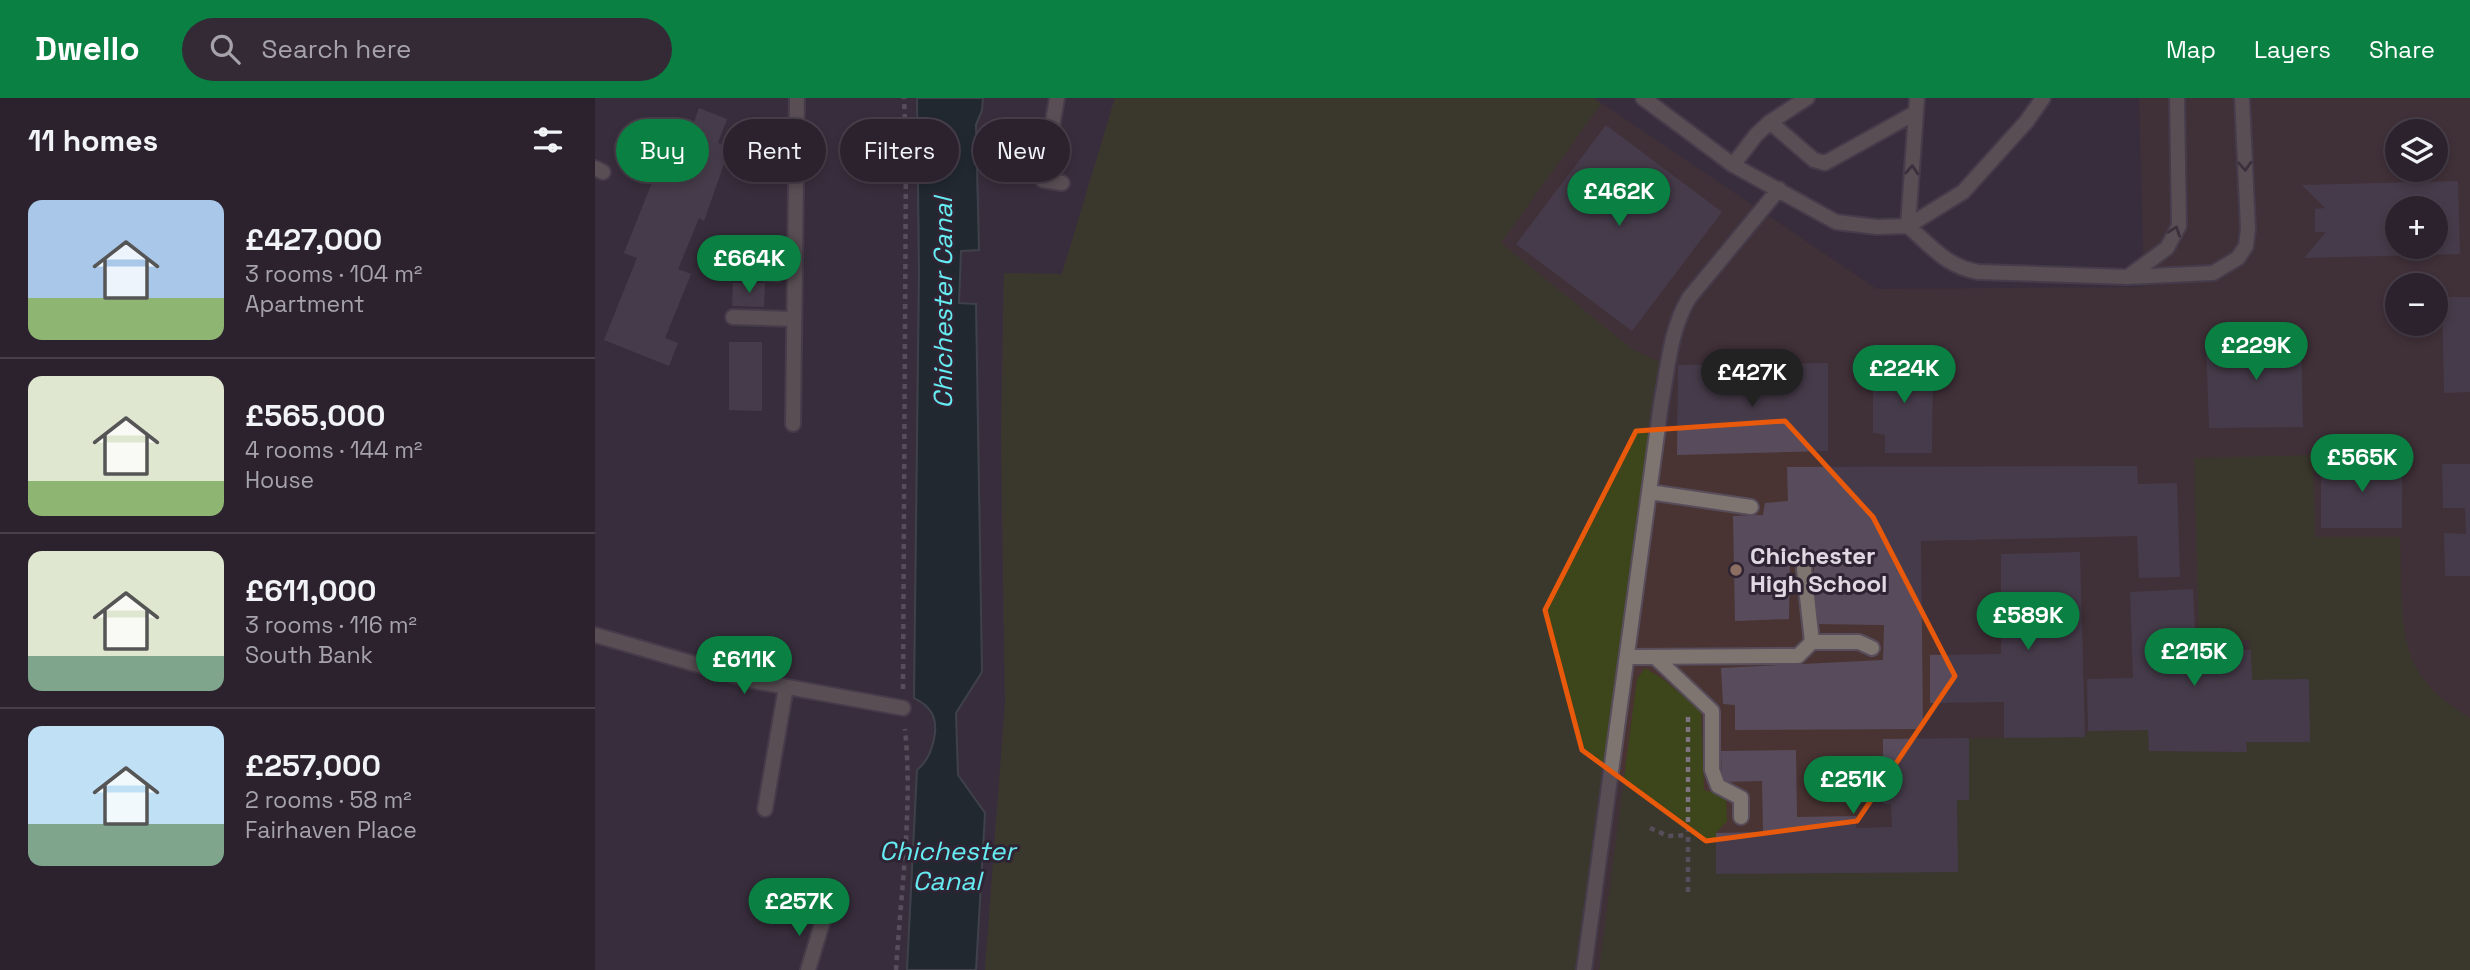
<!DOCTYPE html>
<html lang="en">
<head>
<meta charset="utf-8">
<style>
	:root { --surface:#2b222e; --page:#332a36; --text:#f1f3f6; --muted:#a6a4aa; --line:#473f4a; --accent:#0b8043 }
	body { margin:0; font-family:"Space Grotesk",sans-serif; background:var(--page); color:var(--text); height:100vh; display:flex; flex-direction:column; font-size:26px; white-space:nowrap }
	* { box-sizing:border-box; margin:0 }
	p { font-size:23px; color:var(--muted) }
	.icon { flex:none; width:38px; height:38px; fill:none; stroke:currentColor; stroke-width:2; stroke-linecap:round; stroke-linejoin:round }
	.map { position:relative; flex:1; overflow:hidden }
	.panel { display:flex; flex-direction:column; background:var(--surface); width:595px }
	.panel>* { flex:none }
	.top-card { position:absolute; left:21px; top:21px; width:665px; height:63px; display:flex; gap:14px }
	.controls { position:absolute; left:1790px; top:21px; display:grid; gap:14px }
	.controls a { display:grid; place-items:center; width:63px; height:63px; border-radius:50%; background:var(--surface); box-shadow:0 4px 10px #0003,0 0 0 2px var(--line); font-size:35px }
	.price { position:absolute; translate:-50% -60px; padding:0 16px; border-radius:24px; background:var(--accent); color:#fff; font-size:23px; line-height:46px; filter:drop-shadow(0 2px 4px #0008) }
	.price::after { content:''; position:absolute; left:50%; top:42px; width:21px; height:16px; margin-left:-10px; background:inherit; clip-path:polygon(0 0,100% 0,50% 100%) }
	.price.on { background:#222; color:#fff }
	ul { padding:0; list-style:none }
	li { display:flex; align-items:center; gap:21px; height:175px; padding:0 28px }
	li+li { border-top:2px solid var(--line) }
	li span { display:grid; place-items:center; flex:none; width:196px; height:140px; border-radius:14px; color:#555 }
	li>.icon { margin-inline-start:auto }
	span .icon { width:84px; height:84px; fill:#fffc; stroke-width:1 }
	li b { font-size:30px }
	h2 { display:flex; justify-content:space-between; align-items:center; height:84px; padding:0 28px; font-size:30px }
	.pill { padding:0 24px; border-radius:32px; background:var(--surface); box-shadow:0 4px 10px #0003,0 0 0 2px var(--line); font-size:24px; line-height:63px }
	.pill.on { background:var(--accent); color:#fff }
	header { display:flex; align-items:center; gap:42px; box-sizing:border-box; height:98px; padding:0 35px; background:var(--accent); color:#fff }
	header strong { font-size:33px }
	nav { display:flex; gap:38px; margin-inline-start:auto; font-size:24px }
	.search { width:490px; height:63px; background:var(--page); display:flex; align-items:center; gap:18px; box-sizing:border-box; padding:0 24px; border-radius:38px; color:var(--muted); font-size:26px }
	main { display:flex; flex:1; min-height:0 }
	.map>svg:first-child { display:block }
	.education { fill:#493433; fill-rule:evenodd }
	.green { fill:#3d451a }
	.water { fill:#052223; stroke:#47595c; stroke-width:2 }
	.building { fill:#584c5c; fill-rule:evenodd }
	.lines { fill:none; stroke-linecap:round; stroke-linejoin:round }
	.lane-casing { stroke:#574d5b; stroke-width:18 }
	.street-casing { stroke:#574d5b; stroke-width:18 }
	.path { stroke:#7e7481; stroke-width:4.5; stroke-dasharray:5 5; stroke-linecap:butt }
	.lane { stroke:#7e7570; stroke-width:14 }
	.street { stroke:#7e7570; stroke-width:14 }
	.oneway { stroke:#3f343f }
	.marked { fill:none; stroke:#e8590c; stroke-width:5; stroke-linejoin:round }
	.education-dot { fill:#8d6e63; stroke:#2f2433; stroke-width:2.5 }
	.labels { text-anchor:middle; stroke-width:6; stroke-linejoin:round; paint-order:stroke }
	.poi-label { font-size:24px; font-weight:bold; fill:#e0d8e2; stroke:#2f2433; text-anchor:start }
	.water-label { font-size:26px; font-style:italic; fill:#65ebf1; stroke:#2f2433 }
</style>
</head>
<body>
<header>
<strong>Dwello</strong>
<div class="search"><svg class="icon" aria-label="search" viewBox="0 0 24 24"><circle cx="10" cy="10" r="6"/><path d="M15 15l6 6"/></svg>Search here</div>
<nav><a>Map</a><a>Layers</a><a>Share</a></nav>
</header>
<main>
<section class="panel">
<h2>11 homes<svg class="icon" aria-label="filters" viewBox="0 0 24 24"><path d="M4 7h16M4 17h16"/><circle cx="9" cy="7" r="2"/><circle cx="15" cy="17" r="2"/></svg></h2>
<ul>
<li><span style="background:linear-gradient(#a9c7e8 70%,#8fb573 0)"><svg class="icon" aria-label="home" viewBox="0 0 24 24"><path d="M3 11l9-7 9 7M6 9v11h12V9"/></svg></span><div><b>£427,000</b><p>3 rooms · 104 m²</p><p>Apartment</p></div></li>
<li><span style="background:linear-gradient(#dfe7d0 75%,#8fb573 0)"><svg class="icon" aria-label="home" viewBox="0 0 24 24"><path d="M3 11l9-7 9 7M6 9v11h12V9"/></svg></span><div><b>£565,000</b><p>4 rooms · 144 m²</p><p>House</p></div></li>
<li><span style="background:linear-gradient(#dfe7d0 75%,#7fa58c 0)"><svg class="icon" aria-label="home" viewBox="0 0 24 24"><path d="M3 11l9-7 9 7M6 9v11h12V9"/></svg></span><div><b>£611,000</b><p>3 rooms · 116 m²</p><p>South Bank</p></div></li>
<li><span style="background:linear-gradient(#bfe0f5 70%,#7fa58c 0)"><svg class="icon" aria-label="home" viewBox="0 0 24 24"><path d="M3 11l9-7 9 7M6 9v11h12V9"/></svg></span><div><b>£257,000</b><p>2 rooms · 58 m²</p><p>Fairhaven Place</p></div></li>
</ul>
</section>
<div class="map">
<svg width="1875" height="872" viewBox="0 0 1875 872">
	<rect width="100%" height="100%" fill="#392e3d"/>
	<path class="education" d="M520,0H999L1282,191L1549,189L1544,0H1875V872H390L410,605L406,338L409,175L467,176ZM1802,33H1841V72H1802ZM1802,110H1841V149H1802ZM1802,187H1841V226H1802Z"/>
	<path class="green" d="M520,0H999L1006,6L906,145L1037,251L1065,264L980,872H390L410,605L406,338L409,175L467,176Z
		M1718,357L1720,439H1805C1807,479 1802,538 1823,573C1835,594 1856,608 1875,620V872H1004L1042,581L1050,570L1068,581L1106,613L1109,692L1131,698L1132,723L1121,735L1122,776L1363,774L1362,702H1374V640L1490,639L1493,633L1553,632L1554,653L1652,654L1651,644L1715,643L1714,581L1657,582L1654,542L1604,543L1599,360Z"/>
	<path class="water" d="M322,0H388L387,12L381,27L384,152L366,153L364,205L381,206L387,574L361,615L363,677L390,715L381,872H312L322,672C337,660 348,626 333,610C329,605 324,603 319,600L324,174Z"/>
	<path class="building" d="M104,10L132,21L123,45L135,49L109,123L104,120L83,171L96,176L70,240L83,245L74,268L9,242L42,160L29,155L79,29L95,35Z
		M1011,27L1127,114L1037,233L921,146Z
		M1863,83L1865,156L1709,160L1731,134H1720V111L1730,110L1707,87ZM1802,110H1841V149H1802Z
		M166,141L189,143L185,185L162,183Z
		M138,185H170L169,209L137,208Z
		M1847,199H1875V294L1849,295Z
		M1706,236L1708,329L1614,330L1611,245L1640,244V237Z
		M134,244H167V313L134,312Z
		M1278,262L1338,263L1337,355H1290V337L1278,335Z
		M1233,265V353L1082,357L1083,267Z
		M1726,363H1807V430H1726Z
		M1847,366H1875V478H1850L1849,435L1871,436L1870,410H1848Z
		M1542,368L1543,386L1582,385L1585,479L1544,480L1542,438L1326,443L1328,631L1140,632V607L1128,606L1126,570L1288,562L1289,527L1219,526V460H1195L1194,521L1140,523L1138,418L1168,417L1170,405L1193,403L1192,369Z
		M1485,454L1490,639L1409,640V604L1335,605V557L1406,556V456Z
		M1598,491L1601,553L1656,552L1657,582L1714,581L1715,644H1651L1652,654L1554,653L1553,632L1493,633L1492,581L1538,580L1535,494Z
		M1374,640V702H1362L1363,774L1121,776V735L1168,734L1167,683L1127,684L1126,653L1201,652L1202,719L1261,718V730L1297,729L1296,706H1288V641Z"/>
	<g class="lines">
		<defs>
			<path id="lane" d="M462,0L448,82L467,85
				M1048,0L1138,67L1241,124L1282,129L1313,128L1368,94L1432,23L1448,0
				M1322,0L1313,128C1337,149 1351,168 1383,174L1533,179L1618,175L1643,160L1651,148L1653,131L1647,0
				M1175,24L1212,0
				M1138,67L1161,37L1175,24L1219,62L1230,65L1320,15
				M0,70L8,74
				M1534,178L1572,150L1584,128L1582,0
				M138,219L199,221
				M1054,394L1156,409
				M1209,471L1217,544
				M1032,559L1203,558L1217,544H1264L1277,550
				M1060,559L1117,613V672L1123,688L1146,700V719
				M170,711L191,589
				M989,872L1066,306C1073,270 1075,232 1094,200L1184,91"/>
			<path id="street" d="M198,326L202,0
				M0,537L159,583L308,610
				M213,872L229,819"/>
		</defs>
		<use href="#lane" class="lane-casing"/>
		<use href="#street" class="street-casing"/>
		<path class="path" d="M308,591L311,49L309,0
			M1093,619V798
			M1055,730L1073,738L1092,737
			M301,872C306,792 318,711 310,631"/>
		<use href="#lane" class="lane"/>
		<use href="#street" class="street"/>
	</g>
	<defs><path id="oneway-chevron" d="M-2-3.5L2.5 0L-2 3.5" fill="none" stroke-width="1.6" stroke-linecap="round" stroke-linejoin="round" transform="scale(1.75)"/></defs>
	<g class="oneway">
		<use href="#oneway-chevron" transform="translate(1650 68) rotate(87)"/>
		<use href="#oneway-chevron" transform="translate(1317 72) rotate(-86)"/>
		<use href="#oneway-chevron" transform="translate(1580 133) rotate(-71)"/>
	</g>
	<path d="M0 0H1875V872H0ZM1190,323L1278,419L1360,578L1262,723L1111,743L987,652L950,512L1041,333Z" fill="#392e3d" fill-opacity=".55" fill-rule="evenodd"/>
	<path class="marked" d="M1190,323L1278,419L1360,578L1262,723L1111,743L987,652L950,512L1041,333Z"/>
	<circle class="education-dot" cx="1141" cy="472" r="7"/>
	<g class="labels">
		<g class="poi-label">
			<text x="1155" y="466">Chichester<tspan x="1155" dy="28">High School</tspan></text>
		</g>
		<g class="water-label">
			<text transform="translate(348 205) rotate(-90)" y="9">Chichester Canal</text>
			<text x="352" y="762">Chichester<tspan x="352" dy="30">Canal</tspan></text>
		</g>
	</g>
</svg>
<div class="controls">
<a><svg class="icon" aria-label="layers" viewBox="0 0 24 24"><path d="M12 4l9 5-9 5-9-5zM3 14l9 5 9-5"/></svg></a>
<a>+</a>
<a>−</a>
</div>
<b class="price" style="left:1024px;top:130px">£462K</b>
<b class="price" style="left:154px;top:197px">£664K</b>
<b class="price" style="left:1661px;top:284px">£229K</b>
<b class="price" style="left:1309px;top:307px">£224K</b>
<b class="price on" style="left:1157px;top:311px">£427K</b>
<b class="price" style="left:1767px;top:396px">£565K</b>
<b class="price" style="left:1433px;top:554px">£589K</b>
<b class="price" style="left:1599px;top:590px">£215K</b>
<b class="price" style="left:149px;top:598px">£611K</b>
<b class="price" style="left:1258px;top:718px">£251K</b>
<b class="price" style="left:204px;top:840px">£257K</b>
<div class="top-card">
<a class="pill on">Buy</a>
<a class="pill">Rent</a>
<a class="pill">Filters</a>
<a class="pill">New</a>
</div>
</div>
</main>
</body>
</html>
